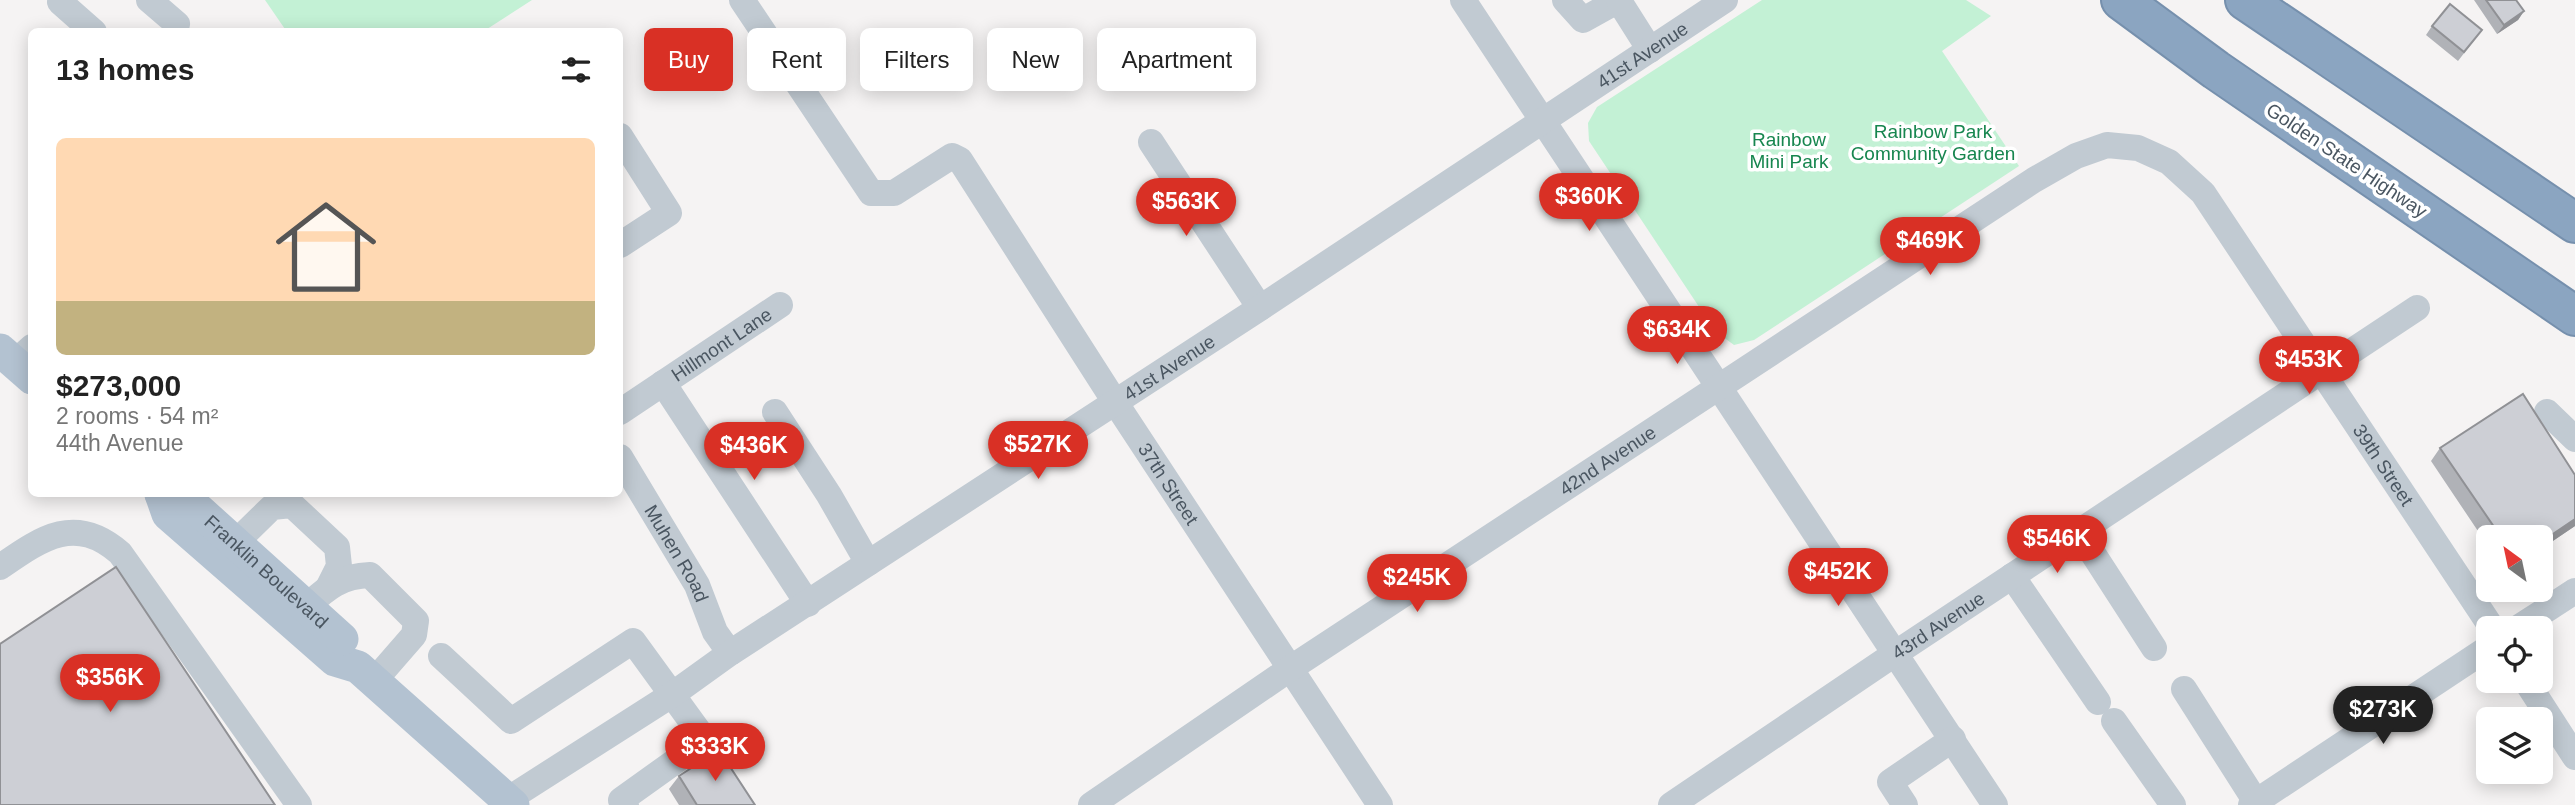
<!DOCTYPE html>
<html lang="en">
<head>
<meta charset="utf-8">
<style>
	:root { --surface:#fff; --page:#f2f2f2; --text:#222; --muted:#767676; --line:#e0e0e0; --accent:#d93025 }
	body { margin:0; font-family:Helvetica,sans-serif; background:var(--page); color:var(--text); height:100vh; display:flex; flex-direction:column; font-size:26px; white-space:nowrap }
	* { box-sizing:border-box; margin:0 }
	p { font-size:23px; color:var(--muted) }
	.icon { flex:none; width:38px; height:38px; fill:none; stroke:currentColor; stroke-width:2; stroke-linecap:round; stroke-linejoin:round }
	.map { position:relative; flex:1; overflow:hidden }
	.panel { position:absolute; left:28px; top:28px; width:595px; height:469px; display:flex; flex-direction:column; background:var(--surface); border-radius:10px; box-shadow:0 4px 18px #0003 }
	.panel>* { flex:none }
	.hud { position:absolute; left:644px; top:28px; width:665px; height:63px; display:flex; gap:14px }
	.needle { width:46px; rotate:327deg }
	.buttons { position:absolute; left:2476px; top:525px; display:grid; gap:14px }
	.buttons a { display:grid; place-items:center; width:77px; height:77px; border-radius:10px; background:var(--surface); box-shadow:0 4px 18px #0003; font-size:35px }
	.price { position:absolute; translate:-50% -60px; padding:0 16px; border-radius:24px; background:var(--accent); color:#fff; font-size:23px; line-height:46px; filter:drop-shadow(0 2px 4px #0008) }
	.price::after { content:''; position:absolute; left:50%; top:42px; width:21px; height:16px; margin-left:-10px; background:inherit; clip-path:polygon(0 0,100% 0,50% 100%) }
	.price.on { background:#222; color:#fff }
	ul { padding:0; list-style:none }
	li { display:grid; align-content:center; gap:14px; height:371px; padding:0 28px }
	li+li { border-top:2px solid var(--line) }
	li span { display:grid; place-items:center; height:217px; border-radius:10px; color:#555 }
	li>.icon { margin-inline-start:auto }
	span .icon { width:126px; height:126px; fill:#fffc; stroke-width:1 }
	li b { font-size:30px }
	h2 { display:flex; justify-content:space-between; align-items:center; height:84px; padding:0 28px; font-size:30px }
	.chip { padding:0 24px; border-radius:10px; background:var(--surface); box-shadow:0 4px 18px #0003; font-size:24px; line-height:63px }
	.chip.on { background:var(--accent); color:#fff }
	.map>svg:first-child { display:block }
	.green { fill:#c3f1d5 }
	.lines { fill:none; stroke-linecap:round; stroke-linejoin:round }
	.highway-casing { stroke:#7690ad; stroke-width:42 }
	.minor { stroke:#c1cad2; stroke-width:26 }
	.major { stroke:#b3c2d1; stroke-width:33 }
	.highway { stroke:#8ba5c1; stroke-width:38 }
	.wall { fill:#b0b2b7 }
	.shaded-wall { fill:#909195 }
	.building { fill:#cdcfd5; stroke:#909195; stroke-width:2 }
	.labels { text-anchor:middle; stroke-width:7; stroke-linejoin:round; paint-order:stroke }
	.street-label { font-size:19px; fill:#4a5661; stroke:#fff }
	.park-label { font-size:19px; fill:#17864f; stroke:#fff }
</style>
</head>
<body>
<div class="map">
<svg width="2575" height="805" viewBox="0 0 2575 805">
	<rect width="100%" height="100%" fill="#f5f3f3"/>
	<path class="green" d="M265,0H532L484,31L287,32Z
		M1762,0H1966L1991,16L1942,51L2019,166L1754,340L1734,345L1715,331L1589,141L1588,123L1597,107Z"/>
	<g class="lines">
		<defs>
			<path id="highway" d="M2121,0L2216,70L2575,316
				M2245,0L2575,223"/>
		</defs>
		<use href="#highway" class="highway-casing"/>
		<g class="minor">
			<path d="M61,0L60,2L94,32"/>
			<path d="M149,0L177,24L175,32"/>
			<path id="s1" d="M742,0L871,193H894L952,156L960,160L1115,402L1380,805"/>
			<path d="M1463,0L1995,805"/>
			<path d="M1565,0L1583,20L1619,0"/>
			<path d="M1619,1L1650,50"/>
			<path d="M620,136L669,213L620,245"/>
			<path d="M1151,142L1260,308"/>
			<path d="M14,363L32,347"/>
			<path d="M663,383L808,604"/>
			<path id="s2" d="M620,412L780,305"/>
			<path d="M775,412L829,495L868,563"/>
			<path d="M2547,412L2575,439"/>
			<path id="s3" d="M620,457L697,585L715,632L730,653"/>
			<path d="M2079,532L2154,648"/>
			<path d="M236,542L272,507L292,505L337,547L339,566L329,586"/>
			<path d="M0,567C42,538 75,514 120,553L299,805"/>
			<path d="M2012,576L2098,702"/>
			<path d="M307,606C328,587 341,576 370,575L416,621L414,635L374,681"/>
			<path d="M2518,628L2575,591"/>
			<path d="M441,656L511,721L633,641L705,740L621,800L626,805"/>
			<path d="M2526,681L2575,757"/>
			<path d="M2184,689L2256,802"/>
			<path d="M2114,721L2173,805"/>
			<path id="s4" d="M507,800L673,694L730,653L1260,308L1725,0"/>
			<path id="s5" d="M1091,805L1291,668L2034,180L2076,156L2107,145L2138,148L2169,162L2203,193L2492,628"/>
			<path id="s6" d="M1671,805L1896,653L2417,308"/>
			<path d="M1905,805L1890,782L1953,739"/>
			<path d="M2251,805L2488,648"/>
		</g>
		<g class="major">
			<path d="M0,350L32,378"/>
			<path d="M161,494L168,514L335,660L358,667L513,805"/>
			<path id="s7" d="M161,494L182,495L342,639"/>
		</g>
		<use href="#highway" class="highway"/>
	</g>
	<path class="wall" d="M2474,0H2516L2524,11L2518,20L2497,34Z
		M2432,26L2482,30L2458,61L2426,35Z
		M2440,448L2575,475V526L2541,549V537H2488V546L2431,461Z
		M679,776L755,805H679L669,789Z"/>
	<path class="shaded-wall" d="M2524,11L2518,20L2497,34L2504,25Z
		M2575,519V526L2541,549V542Z"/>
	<path class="building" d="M2486,0H2516L2524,11L2504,25Z
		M2450,4L2482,30L2464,52L2432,26Z
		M2523,394L2575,475V519L2541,542V537H2501L2440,448Z
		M116,567L275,805H0V644Z
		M719,750L755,805H697L679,776Z"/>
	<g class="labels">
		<g class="street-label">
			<text dy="7" stroke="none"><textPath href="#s4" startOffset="1358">41st Avenue</textPath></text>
			<text transform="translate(2347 160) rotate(34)" y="7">Golden State Highway</text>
			<text dy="7" stroke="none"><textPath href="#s2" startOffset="122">Hillmont Lane</textPath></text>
			<text dy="7" stroke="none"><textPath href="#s4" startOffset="791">41st Avenue</textPath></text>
			<text dy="7" stroke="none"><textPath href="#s5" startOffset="621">42nd Avenue</textPath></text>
			<text dy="7" stroke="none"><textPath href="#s5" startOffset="1650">39th Street</textPath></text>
			<text dy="7" stroke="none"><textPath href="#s1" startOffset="718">37th Street</textPath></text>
			<text dy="7" stroke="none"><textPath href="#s3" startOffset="112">Muhen Road</textPath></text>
			<text dy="7" stroke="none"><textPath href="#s7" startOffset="135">Franklin Boulevard</textPath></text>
			<text dy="7" stroke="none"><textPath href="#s6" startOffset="322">43rd Avenue</textPath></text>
		</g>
		<g class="park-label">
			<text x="1933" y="138">Rainbow Park<tspan x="1933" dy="22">Community Garden</tspan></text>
			<text x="1789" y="146">Rainbow<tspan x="1789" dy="22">Mini Park</tspan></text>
		</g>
	</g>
</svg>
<div class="buttons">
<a><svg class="needle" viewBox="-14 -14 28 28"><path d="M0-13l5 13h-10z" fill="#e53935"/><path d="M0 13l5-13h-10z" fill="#767676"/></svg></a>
<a><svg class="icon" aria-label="locate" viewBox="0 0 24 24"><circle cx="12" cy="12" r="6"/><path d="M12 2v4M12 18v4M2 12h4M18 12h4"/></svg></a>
<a><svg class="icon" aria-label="layers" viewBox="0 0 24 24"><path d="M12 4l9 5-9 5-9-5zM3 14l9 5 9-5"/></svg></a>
</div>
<b class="price" style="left:1589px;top:233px">$360K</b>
<b class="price" style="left:1186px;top:238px">$563K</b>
<b class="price" style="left:1930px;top:277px">$469K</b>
<b class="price" style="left:1677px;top:366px">$634K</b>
<b class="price" style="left:2309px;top:396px">$453K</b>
<b class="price" style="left:1038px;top:481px">$527K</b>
<b class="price" style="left:754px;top:482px">$436K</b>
<b class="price" style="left:2057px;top:575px">$546K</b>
<b class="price" style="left:1838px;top:608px">$452K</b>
<b class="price" style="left:1417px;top:614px">$245K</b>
<b class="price" style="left:110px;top:714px">$356K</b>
<b class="price on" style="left:2383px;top:746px">$273K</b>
<b class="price" style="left:715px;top:783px">$333K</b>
<div class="hud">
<a class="chip on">Buy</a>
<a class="chip">Rent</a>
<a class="chip">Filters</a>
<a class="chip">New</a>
<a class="chip">Apartment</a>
</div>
<section class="panel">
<h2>13 homes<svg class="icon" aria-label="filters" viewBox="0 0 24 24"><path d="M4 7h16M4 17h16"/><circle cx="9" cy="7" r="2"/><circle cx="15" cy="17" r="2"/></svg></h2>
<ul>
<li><span style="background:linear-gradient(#ffd9b3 75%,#c2b280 0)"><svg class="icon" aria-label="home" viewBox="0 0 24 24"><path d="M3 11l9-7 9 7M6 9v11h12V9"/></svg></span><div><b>$273,000</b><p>2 rooms · 54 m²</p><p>44th Avenue</p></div></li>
</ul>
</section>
</div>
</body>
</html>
